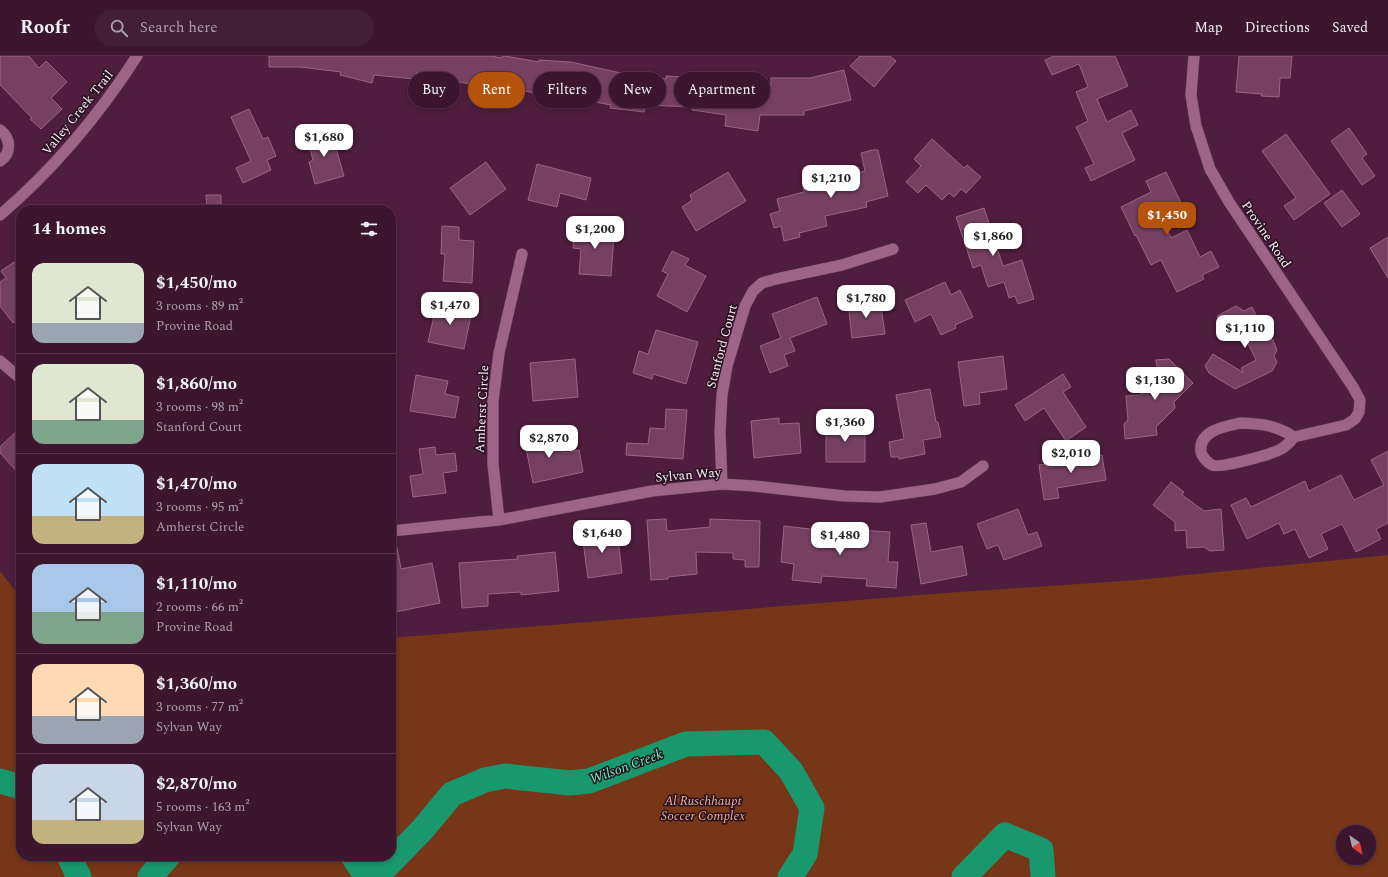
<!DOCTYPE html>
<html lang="en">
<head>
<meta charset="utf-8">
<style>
	:root { --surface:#3b162e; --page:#421f36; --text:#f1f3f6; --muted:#ac9faa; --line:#54354a; --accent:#b45309 }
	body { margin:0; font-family:Spectral,serif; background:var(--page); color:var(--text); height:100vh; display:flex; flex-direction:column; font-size:15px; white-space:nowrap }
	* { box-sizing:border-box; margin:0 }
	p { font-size:13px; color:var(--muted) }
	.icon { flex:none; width:22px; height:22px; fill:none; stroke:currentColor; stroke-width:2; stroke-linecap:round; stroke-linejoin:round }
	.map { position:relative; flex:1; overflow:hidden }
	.side { position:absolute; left:16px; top:149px; width:380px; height:656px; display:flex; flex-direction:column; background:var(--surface); border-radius:16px; box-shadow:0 2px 6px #0003,0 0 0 1px var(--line) }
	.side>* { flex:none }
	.guide { position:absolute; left:408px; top:16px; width:380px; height:36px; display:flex; gap:8px }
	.needle { width:26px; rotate:146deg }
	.tools { position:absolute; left:1336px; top:769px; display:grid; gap:8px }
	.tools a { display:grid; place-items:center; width:40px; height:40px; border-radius:50%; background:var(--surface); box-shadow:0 2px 6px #0003,0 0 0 1px var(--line); font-size:20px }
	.price { position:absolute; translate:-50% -34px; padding:0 9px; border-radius:8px; background:#fff; color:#222; font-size:13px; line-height:26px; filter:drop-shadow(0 1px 2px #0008) }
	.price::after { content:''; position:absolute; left:50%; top:24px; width:12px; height:9px; margin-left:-6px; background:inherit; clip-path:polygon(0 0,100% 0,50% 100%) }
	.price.active { background:var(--accent); color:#fff }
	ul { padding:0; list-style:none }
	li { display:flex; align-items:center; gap:12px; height:100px; padding:0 16px }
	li+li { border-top:1px solid var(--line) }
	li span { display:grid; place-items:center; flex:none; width:112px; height:80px; border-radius:12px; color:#555 }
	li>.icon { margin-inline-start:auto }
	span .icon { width:48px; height:48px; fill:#fffc; stroke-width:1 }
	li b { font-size:17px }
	h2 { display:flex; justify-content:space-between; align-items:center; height:48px; padding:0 16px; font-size:17px }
	.pill { padding:0 14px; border-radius:18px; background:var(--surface); box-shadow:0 2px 6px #0003,0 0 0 1px var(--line); font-size:14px; line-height:36px }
	.pill.active { background:var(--accent); color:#fff }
	header { display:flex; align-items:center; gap:24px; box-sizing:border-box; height:56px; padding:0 20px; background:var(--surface); border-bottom:1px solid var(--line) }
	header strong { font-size:19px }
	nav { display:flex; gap:22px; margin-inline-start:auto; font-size:14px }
	.search { width:280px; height:36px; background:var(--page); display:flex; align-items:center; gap:10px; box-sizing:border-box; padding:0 14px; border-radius:22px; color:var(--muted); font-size:15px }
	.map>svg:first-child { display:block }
	.green { fill:#773617; fill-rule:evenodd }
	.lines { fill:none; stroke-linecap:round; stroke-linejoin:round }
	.river { stroke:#19986e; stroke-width:25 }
	.building { fill:#764161; stroke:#9c6384 }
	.street-casing { stroke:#633c56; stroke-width:12 }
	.street { stroke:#9d6485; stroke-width:11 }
	.labels { text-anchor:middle; stroke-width:3; stroke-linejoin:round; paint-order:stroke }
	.street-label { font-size:13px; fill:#fef1f8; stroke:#28111f }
	.park-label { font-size:13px; font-style:italic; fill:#f3ae90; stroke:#28111f }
	.water-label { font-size:14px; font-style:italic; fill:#61f7bd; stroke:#28111f }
</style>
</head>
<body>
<header>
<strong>Roofr</strong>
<div class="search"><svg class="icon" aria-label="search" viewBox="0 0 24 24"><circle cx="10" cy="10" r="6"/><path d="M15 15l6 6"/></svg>Search here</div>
<nav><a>Map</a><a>Directions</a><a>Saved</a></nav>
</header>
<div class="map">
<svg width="1388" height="821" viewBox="0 0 1388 821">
	<rect width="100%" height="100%" fill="#4f1d3d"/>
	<path class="green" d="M1388,499V821H0V515L21,542V800H391V582L945,537L1137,524ZM1343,776H1369V802H1343Z"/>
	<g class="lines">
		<path class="river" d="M0,725L21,731
			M69,800L79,821
			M353,800L360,811L379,818L422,774L452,738L485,724L505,720L570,727L589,725L686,688L764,686L791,715L812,752L805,798L790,821
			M150,821L168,800
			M964,821L1005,779L1041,794L1043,821"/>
	</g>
	<path class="building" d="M0,0H29L39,12L46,5L67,26L51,42L62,53L41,73L30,63L32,62L0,29Z
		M269,0H491L502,2V0H505L539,6V4L571,6L616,16L666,23V20L688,21V23L731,28L732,23L771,29V22H810L844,14L851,44L804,55V59H760L758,75L725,70L726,59L692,54V51L645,49L644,56L610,52L611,49L568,41V44L535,41L536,37L489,29V32L416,17L415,23L374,19L372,27L340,19L341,16L300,11H269Z
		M860,0H890L896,5L874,31L850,10Z
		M1054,0H1115L1128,30L1097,43L1107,66L1131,54L1138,69L1122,77L1135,104L1091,125L1085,112L1094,108L1076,71L1088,65L1076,36L1088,31L1079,8L1052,19L1045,4Z
		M1239,0H1292L1290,22H1280L1279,41L1261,40L1262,38L1236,36Z
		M249,53L263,83L268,81L276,100L267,104L271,114L243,127L236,112L251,105L231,61Z
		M1349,72L1367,98L1362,102L1375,120L1362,129L1331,85Z
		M331,75L344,120L315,128L309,106L313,104L307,82Z
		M1286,78L1330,138L1294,164L1284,150L1296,142L1262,95Z
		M932,83L964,112L967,109L981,121L966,137L961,133L954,141L949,137L942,144L926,129L918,137L906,126L921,110L914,103Z
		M873,94H878L888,140L866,146L867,151L825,160L827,170L799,177L800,181L784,185L781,170L774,172L770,158L780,155L777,143L804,136L803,132L865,115L861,97Z
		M486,106L506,133L470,159L450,132Z
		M537,108L591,122L586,144L560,137L557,151L528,144Z
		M728,116L746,145L696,175L682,151L692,144L690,139Z
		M1166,116L1181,147L1160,157L1171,182L1187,174L1200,201L1211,195L1219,211L1202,219L1204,223L1177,236L1161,204L1151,209L1136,179L1135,180L1121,151L1151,136L1146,125Z
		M1342,134L1360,158L1342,171L1324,147Z
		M206,139H221V154H207Z
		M984,152L1003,210L1022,204L1034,243L1018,248L1015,240L1009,242L1004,226L988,231L981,209L973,212L956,161Z
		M590,166L606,167L605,179L614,180L611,220L579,218L581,193L573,192L574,176L589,177Z
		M442,170L459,171V184L474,185L472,227L443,225L445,198H441Z
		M1388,181V222L1370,192Z
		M672,195L689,203L685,209L706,220L687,256L657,240L668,218L662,215Z
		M14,206L21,215V261L13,267L0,250V226L6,222L1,215Z
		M945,226L951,239L960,234L973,261L955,269L956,272L941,279L931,258L915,266L905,244Z
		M817,241L827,268L790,282L795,295L784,299L788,310L770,317L760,290L781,282L772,258Z
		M880,243L885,278L852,282L848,247Z
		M437,247L472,255L464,293L428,286Z
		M1236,250L1244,255L1252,251L1266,280L1273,284L1277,294L1274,300L1277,306L1272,315L1235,333L1209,317L1205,310L1213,298L1244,317L1241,312L1256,304L1247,285L1238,279L1234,272L1225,276L1217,260Z
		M656,274L698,286L686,328L653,318L652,323L633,317L639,295L648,298Z
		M1003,300L1007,333L979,337L980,348L964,350L958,306Z
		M575,303L578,341L533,345L530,307Z
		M1169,303L1193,327L1174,346L1175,352L1156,371L1157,379L1125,383L1124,368L1128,364L1126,340L1140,339L1158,321L1156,304Z
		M1063,318L1071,331L1063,336L1086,371L1066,385L1044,352L1025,365L1015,349Z
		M416,319L448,325L445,338L459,341L455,362L410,355Z
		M930,333L936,366H938L941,381L923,384L925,398L899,403V401H891L889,386L904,383L896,339Z
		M666,353L687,354L683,403L626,399L627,387L648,388L650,372L665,373Z
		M779,362V368L799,367L801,397L754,402L751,365Z
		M826,367L865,368V406H826Z
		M21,371V420L0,397V391Z
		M544,373L549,394L563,391L564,397L579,394L583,416L533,427L523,377Z
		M435,391L436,399L455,397L457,415L443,417L446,437L413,441L410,420L423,418L419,393Z
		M1388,395V467L1376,473L1381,483L1356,496L1342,468L1321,478L1328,493L1309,502L1295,473L1284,478L1279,467L1247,483L1231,449L1246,442L1251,451L1305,425L1309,435L1341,419L1354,444L1384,429L1371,404Z
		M1102,399L1106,424L1057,432L1059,442L1044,444L1039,409Z
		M1171,426L1184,436L1182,439L1204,455L1221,453L1224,494L1210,495L1204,491L1187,492L1186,474L1175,475V466L1153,449Z
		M1018,453L1028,479L1037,476L1042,490L1004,504L998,489L987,493L977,468Z
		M666,463L667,475L710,471V463L760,465L759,511H745V504L733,503V497L696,496L697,518L668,521V523L651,524L647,464Z
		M926,467L931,496L962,490L967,519L921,528L911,469Z
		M784,470L844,477V473L890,476L888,506H898L896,532L866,530L867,523L822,520L821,527L792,524L794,508L781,506Z
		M617,474L622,517L588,522L582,479Z
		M391,491H397L401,513L432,507L440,547L395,556L391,537Z
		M555,496L559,535L521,539V536L488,538V550L462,552L459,507L518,503L517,500Z"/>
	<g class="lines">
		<defs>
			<path id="street" d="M1194,0L1191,39L1196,70L1210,113L1229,146L1353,331L1360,344L1359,356L1355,363L1346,369L1294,381
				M0,74C11,82 12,97 0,105
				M0,159C54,113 99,59 137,0
				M0,305L21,323
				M1241,367C1262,368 1276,369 1294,381C1290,386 1287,390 1281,393C1272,398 1220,413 1212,409C1208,407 1202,401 1201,396C1198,374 1227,370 1241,367Z
				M722,428L720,376L722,339L727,310L745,250L753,235L762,227L776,223L842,209L893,193
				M499,464L493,408V345L499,297L522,198
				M391,475L499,464L652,435L722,428L754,430L844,440L880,441L935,433L961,426L983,410"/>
		</defs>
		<use href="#street" class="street-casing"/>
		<use href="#street" class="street"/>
	</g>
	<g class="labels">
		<g class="street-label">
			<text transform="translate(77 56) rotate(-51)" y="5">Valley Creek Trail</text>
			<text transform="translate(1267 178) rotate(56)" y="5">Provine Road</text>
			<text transform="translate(721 290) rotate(-75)" y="5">Stanford Court</text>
			<text transform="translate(481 353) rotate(-87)" y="5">Amherst Circle</text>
			<text transform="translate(688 418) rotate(-5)" y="5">Sylvan Way</text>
		</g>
		<g class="park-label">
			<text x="703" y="749">Al Ruschhaupt<tspan x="703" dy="15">Soccer Complex</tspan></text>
		</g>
		<g class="water-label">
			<text transform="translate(626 710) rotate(-20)" y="5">Wilson Creek</text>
		</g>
	</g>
</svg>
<div class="tools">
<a><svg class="needle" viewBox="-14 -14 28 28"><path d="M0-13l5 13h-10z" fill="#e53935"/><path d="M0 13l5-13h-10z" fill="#ac9faa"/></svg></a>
</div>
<b class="price" style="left:324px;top:102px">$1,680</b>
<b class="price" style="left:831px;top:143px">$1,210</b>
<b class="price active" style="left:1167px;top:180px">$1,450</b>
<b class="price" style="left:595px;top:194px">$1,200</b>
<b class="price" style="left:993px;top:201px">$1,860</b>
<b class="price" style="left:866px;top:263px">$1,780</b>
<b class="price" style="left:450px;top:270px">$1,470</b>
<b class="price" style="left:1245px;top:293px">$1,110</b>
<b class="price" style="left:1155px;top:345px">$1,130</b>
<b class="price" style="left:845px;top:387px">$1,360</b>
<b class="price" style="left:549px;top:403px">$2,870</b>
<b class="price" style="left:1071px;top:418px">$2,010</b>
<b class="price" style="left:602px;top:498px">$1,640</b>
<b class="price" style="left:840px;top:500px">$1,480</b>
<div class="guide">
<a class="pill">Buy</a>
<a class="pill active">Rent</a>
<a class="pill">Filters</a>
<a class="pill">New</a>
<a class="pill">Apartment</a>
</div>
<section class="side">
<h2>14 homes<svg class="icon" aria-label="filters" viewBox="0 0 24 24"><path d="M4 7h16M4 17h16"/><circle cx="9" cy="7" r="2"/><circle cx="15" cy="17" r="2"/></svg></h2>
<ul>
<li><span style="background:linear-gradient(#dfe7d0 75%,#9aa5b1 0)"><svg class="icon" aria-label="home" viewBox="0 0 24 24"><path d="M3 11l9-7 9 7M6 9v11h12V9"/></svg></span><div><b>$1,450/mo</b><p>3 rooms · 89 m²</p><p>Provine Road</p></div></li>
<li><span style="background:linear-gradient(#dfe7d0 70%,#7fa58c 0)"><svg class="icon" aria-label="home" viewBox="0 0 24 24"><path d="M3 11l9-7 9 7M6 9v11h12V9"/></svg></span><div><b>$1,860/mo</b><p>3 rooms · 98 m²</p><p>Stanford Court</p></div></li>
<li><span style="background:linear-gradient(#bfe0f5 65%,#c2b280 0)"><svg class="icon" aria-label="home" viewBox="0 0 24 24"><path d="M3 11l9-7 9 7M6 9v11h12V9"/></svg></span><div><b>$1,470/mo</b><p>3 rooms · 95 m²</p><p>Amherst Circle</p></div></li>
<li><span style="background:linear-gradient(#a9c7e8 60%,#7fa58c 0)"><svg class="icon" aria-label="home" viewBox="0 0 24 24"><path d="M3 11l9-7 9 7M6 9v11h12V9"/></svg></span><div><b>$1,110/mo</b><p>2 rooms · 66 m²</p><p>Provine Road</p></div></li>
<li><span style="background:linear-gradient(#ffd9b3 65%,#9aa5b1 0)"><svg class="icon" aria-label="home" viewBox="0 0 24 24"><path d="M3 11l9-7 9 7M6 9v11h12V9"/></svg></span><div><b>$1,360/mo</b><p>3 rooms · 77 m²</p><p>Sylvan Way</p></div></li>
<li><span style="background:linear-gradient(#c9d6e8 70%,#c2b280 0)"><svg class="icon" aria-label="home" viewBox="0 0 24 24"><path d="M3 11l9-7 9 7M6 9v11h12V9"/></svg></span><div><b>$2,870/mo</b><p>5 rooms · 163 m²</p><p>Sylvan Way</p></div></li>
</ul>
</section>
</div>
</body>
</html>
